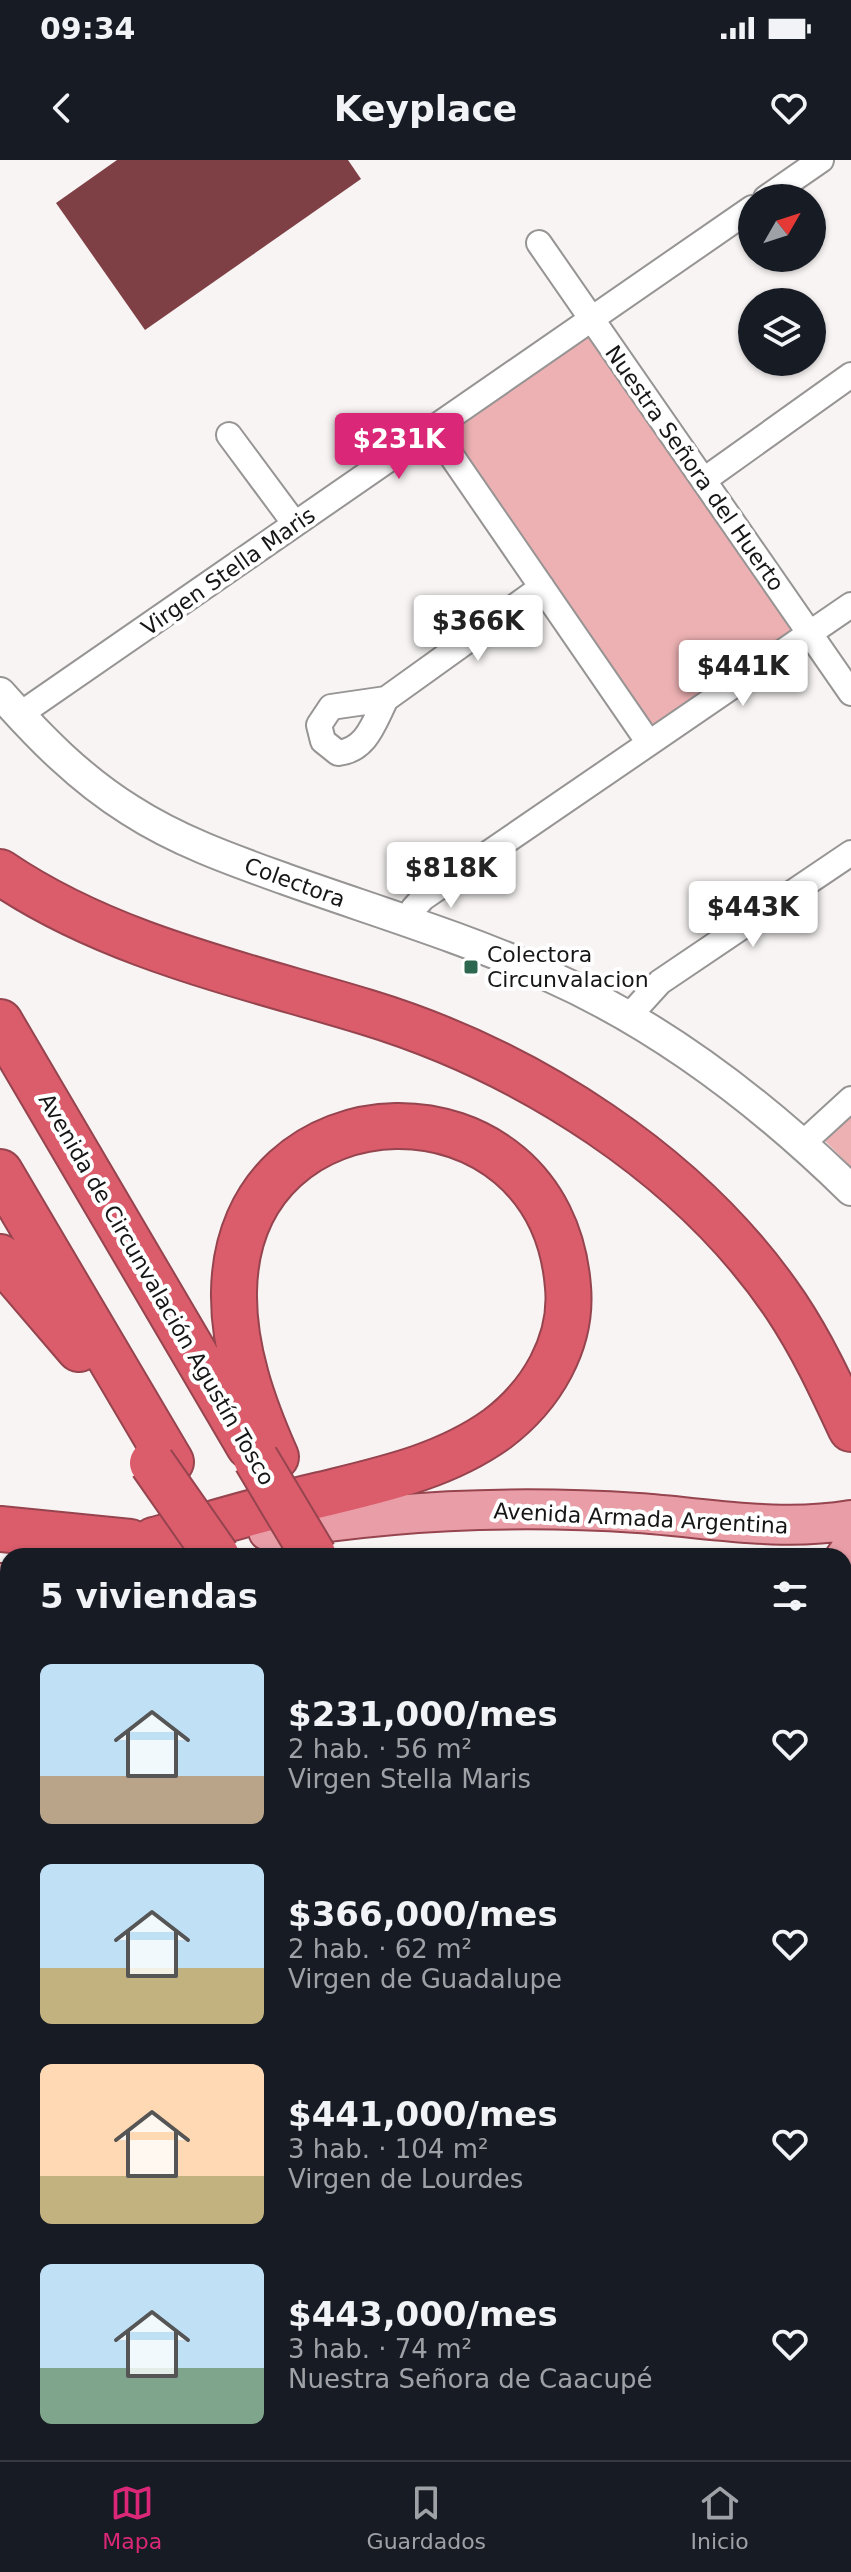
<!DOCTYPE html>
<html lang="es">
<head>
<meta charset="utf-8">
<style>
	:root { --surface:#171b24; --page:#20242c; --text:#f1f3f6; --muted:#9ea1a6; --line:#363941; --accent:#db2777 }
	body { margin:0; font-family:"DejaVu Sans",sans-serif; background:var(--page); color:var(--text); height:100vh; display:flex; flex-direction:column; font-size:30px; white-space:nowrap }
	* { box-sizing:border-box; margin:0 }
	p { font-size:26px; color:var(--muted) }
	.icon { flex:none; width:44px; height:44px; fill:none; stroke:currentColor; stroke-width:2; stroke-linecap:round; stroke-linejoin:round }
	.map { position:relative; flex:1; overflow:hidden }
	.sheet { position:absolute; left:0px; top:1388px; width:852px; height:912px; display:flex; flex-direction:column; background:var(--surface); border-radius:24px 24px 0 0; box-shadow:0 2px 6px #0004 }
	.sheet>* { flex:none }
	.needle { width:52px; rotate:51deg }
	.buttons { position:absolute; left:738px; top:24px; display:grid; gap:16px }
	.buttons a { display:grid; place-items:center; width:88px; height:88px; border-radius:50%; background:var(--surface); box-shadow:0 2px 6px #0004; font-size:40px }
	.price { position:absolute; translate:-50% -68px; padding:0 18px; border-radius:8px; background:#fff; color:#222; font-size:26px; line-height:52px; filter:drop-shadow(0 2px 4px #0008) }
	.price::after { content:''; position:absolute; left:50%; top:48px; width:24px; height:18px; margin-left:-12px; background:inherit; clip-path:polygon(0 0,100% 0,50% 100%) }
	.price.on { background:var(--accent); color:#fff }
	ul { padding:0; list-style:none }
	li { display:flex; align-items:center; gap:24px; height:200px; padding:0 40px }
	li span { display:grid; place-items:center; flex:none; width:224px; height:160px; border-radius:12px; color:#555 }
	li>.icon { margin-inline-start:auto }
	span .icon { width:96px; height:96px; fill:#fffc; stroke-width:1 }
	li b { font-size:34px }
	h2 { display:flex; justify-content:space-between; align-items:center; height:96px; padding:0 40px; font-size:34px }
	.status { display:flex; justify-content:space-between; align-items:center; height:56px; padding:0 40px; background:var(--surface); direction:ltr }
	.status svg { height:22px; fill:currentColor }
	header { display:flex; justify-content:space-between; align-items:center; height:104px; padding:0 40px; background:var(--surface); font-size:36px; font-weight:700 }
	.menu { display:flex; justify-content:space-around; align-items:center; height:112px; border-top:2px solid var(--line); background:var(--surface); font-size:22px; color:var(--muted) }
	.menu a { display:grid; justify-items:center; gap:4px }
	.menu .on { color:var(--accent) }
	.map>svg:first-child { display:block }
	.green { fill:#edb1b3 }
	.building { fill:#7e4045 }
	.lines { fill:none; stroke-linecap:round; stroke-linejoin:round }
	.minor-casing { stroke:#979494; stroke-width:28 }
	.tertiary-casing { stroke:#979494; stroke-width:34 }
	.primary-casing { stroke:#96444e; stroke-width:42 }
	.motorway-casing { stroke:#96444e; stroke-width:48 }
	.minor { stroke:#fff; stroke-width:24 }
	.tertiary { stroke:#fff; stroke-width:30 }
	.primary { stroke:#e99ea7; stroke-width:38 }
	.motorway { stroke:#db5d6c; stroke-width:44 }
	.motorway-bridge-casing { stroke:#96444e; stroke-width:48; stroke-linecap:butt }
	.motorway-bridge { stroke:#db5d6c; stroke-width:44 }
	.poi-dot { fill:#2d6750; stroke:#fff; stroke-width:3 }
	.labels { text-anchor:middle; stroke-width:8; stroke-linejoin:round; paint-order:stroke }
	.street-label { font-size:22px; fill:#171616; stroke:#fff }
	.poi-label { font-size:22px; fill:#171616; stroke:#fff; text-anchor:start }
</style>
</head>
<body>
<div class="status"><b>09:34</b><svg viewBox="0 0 49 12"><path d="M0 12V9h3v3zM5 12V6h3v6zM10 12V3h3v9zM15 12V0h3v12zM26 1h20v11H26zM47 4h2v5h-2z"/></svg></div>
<header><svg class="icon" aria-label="back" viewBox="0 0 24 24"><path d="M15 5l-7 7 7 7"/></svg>Keyplace<svg class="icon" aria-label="heart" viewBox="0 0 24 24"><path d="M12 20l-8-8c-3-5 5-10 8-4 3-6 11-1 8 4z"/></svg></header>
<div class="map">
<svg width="851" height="2300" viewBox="0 0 851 2300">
	<rect width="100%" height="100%" fill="#f8f4f4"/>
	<path class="green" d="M588,175L798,471L649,567L446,277Z
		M851,955V1007L823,979Z
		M851,1769V1931L844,1961V1781Z
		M844,2076L851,2097V2219L844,2206Z"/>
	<path class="building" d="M117,0H348L361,19L145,170L56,43Z"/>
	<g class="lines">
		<defs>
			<path id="minor" d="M766,38L821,0
				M539,83L851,533
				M433,269L649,583
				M229,275L295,364
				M704,320L851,215
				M386,539L542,427
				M386,539C374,562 367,590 338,593L323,581L319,565L331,547Z
				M19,555L752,48
				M408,763L413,749L423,738L851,445
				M629,856L660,822L851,693
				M803,983L851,939
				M0,1532L8,1533
				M0,1725L8,1726
				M0,1805L8,1802
				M0,1924L8,1941
				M182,2292L186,2300
				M389,2292L393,2300
				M581,2292L586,2300
				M237,2300L254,2292"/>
			<path id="tertiary" d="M0,533C39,577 80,619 130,650C178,681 232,700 285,719C372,750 462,777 547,815C662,866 761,942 851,1030
				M851,1994V2012
				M622,2292L627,2300"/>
			<path id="primary" d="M268,1371C390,1350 515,1345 638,1353C709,1358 780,1372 851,1360
				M844,1399L851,1389
				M0,1423H8
				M844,1476L851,1487"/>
			<path id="motorway" d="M0,712C109,786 241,814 366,852C527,901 691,1005 786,1146C812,1185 831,1226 851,1269
				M0,862L249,1286
				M0,1012L171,1302
				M0,1097L79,1189
				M0,1369L130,1382
				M154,1380C209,1365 264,1348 320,1335C381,1320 444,1307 497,1269C541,1236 573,1183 568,1127C551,908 237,915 234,1132C233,1189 253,1245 276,1297
				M0,1492L8,1494
				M844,1757L851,1747
				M844,2251L851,2264
				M726,2292L731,2300
				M840,2292L845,2300"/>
		</defs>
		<use href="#minor" class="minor-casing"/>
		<use href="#tertiary" class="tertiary-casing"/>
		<use href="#primary" class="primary-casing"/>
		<use href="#motorway" class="motorway-casing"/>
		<use href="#minor" class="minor"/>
		<use href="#tertiary" class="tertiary"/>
		<use href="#primary" class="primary"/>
		<use href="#motorway" class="motorway"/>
		<defs>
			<path id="motorway-bridge" d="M256,1299L314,1396
				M152,1303L217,1396"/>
		</defs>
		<use href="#motorway-bridge" class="motorway-bridge-casing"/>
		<use href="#motorway-bridge" class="motorway-bridge"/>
	</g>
	<rect class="poi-dot" x="463" y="799" width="16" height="16" rx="4"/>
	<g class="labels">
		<g class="street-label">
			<text transform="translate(695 308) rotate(55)" y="8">Nuestra Señora del Huerto</text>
			<text transform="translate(228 411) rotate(-35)" y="8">Virgen Stella Maris</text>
			<text transform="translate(295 722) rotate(20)" y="8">Colectora</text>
			<text transform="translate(157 1129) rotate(60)" y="8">Avenida de Circunvalación Agustín Tosco</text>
			<text transform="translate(641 1358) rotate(3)" y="8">Avenida Armada Argentina</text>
		</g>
		<g class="poi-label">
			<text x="487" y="802">Colectora<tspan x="487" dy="25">Circunvalacion</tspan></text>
		</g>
	</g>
</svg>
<div class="buttons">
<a><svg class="needle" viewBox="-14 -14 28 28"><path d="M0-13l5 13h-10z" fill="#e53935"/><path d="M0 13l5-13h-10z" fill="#9ea1a6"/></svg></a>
<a><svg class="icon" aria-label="layers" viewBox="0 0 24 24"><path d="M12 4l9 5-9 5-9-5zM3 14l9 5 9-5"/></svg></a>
</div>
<b class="price on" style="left:399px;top:321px">$231K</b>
<b class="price" style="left:478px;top:503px">$366K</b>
<b class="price" style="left:743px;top:548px">$441K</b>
<b class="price" style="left:451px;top:750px">$818K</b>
<b class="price" style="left:753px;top:789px">$443K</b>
<section class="sheet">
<h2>5 viviendas<svg class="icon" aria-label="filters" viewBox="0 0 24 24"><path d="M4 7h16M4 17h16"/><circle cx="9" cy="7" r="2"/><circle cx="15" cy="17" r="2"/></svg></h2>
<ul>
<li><span style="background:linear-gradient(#bfe0f5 70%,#b9a48a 0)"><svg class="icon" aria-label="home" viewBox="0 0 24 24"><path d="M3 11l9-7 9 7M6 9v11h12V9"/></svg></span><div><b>$231,000/mes</b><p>2 hab. · 56 m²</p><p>Virgen Stella Maris</p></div><svg class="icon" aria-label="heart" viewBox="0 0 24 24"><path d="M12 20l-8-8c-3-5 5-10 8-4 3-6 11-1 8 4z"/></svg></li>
<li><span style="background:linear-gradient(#bfe0f5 65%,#c2b280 0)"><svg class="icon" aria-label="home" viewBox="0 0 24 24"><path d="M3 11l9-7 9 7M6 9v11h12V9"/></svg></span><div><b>$366,000/mes</b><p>2 hab. · 62 m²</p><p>Virgen de Guadalupe</p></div><svg class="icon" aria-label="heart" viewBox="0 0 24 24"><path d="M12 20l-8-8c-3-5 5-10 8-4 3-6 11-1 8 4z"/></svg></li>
<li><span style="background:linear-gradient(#ffd9b3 70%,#c2b280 0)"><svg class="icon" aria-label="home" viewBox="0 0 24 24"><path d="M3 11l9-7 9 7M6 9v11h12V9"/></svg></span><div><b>$441,000/mes</b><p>3 hab. · 104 m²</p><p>Virgen de Lourdes</p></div><svg class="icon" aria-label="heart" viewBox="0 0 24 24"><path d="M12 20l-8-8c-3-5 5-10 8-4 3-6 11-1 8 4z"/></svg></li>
<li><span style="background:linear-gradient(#bfe0f5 65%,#7fa58c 0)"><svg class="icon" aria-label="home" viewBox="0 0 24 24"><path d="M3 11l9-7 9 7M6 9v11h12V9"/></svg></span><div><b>$443,000/mes</b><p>3 hab. · 74 m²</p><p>Nuestra Señora de Caacupé</p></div><svg class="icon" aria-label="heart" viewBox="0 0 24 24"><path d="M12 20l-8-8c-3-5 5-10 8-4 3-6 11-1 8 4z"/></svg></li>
</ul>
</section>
</div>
<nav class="menu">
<a class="on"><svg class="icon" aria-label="map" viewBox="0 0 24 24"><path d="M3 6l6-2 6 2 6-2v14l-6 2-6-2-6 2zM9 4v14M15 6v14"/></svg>Mapa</a>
<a><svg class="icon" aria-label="saved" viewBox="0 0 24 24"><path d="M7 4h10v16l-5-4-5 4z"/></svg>Guardados</a>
<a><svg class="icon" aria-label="home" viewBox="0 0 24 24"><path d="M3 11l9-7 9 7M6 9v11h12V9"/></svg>Inicio</a>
</nav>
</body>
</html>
